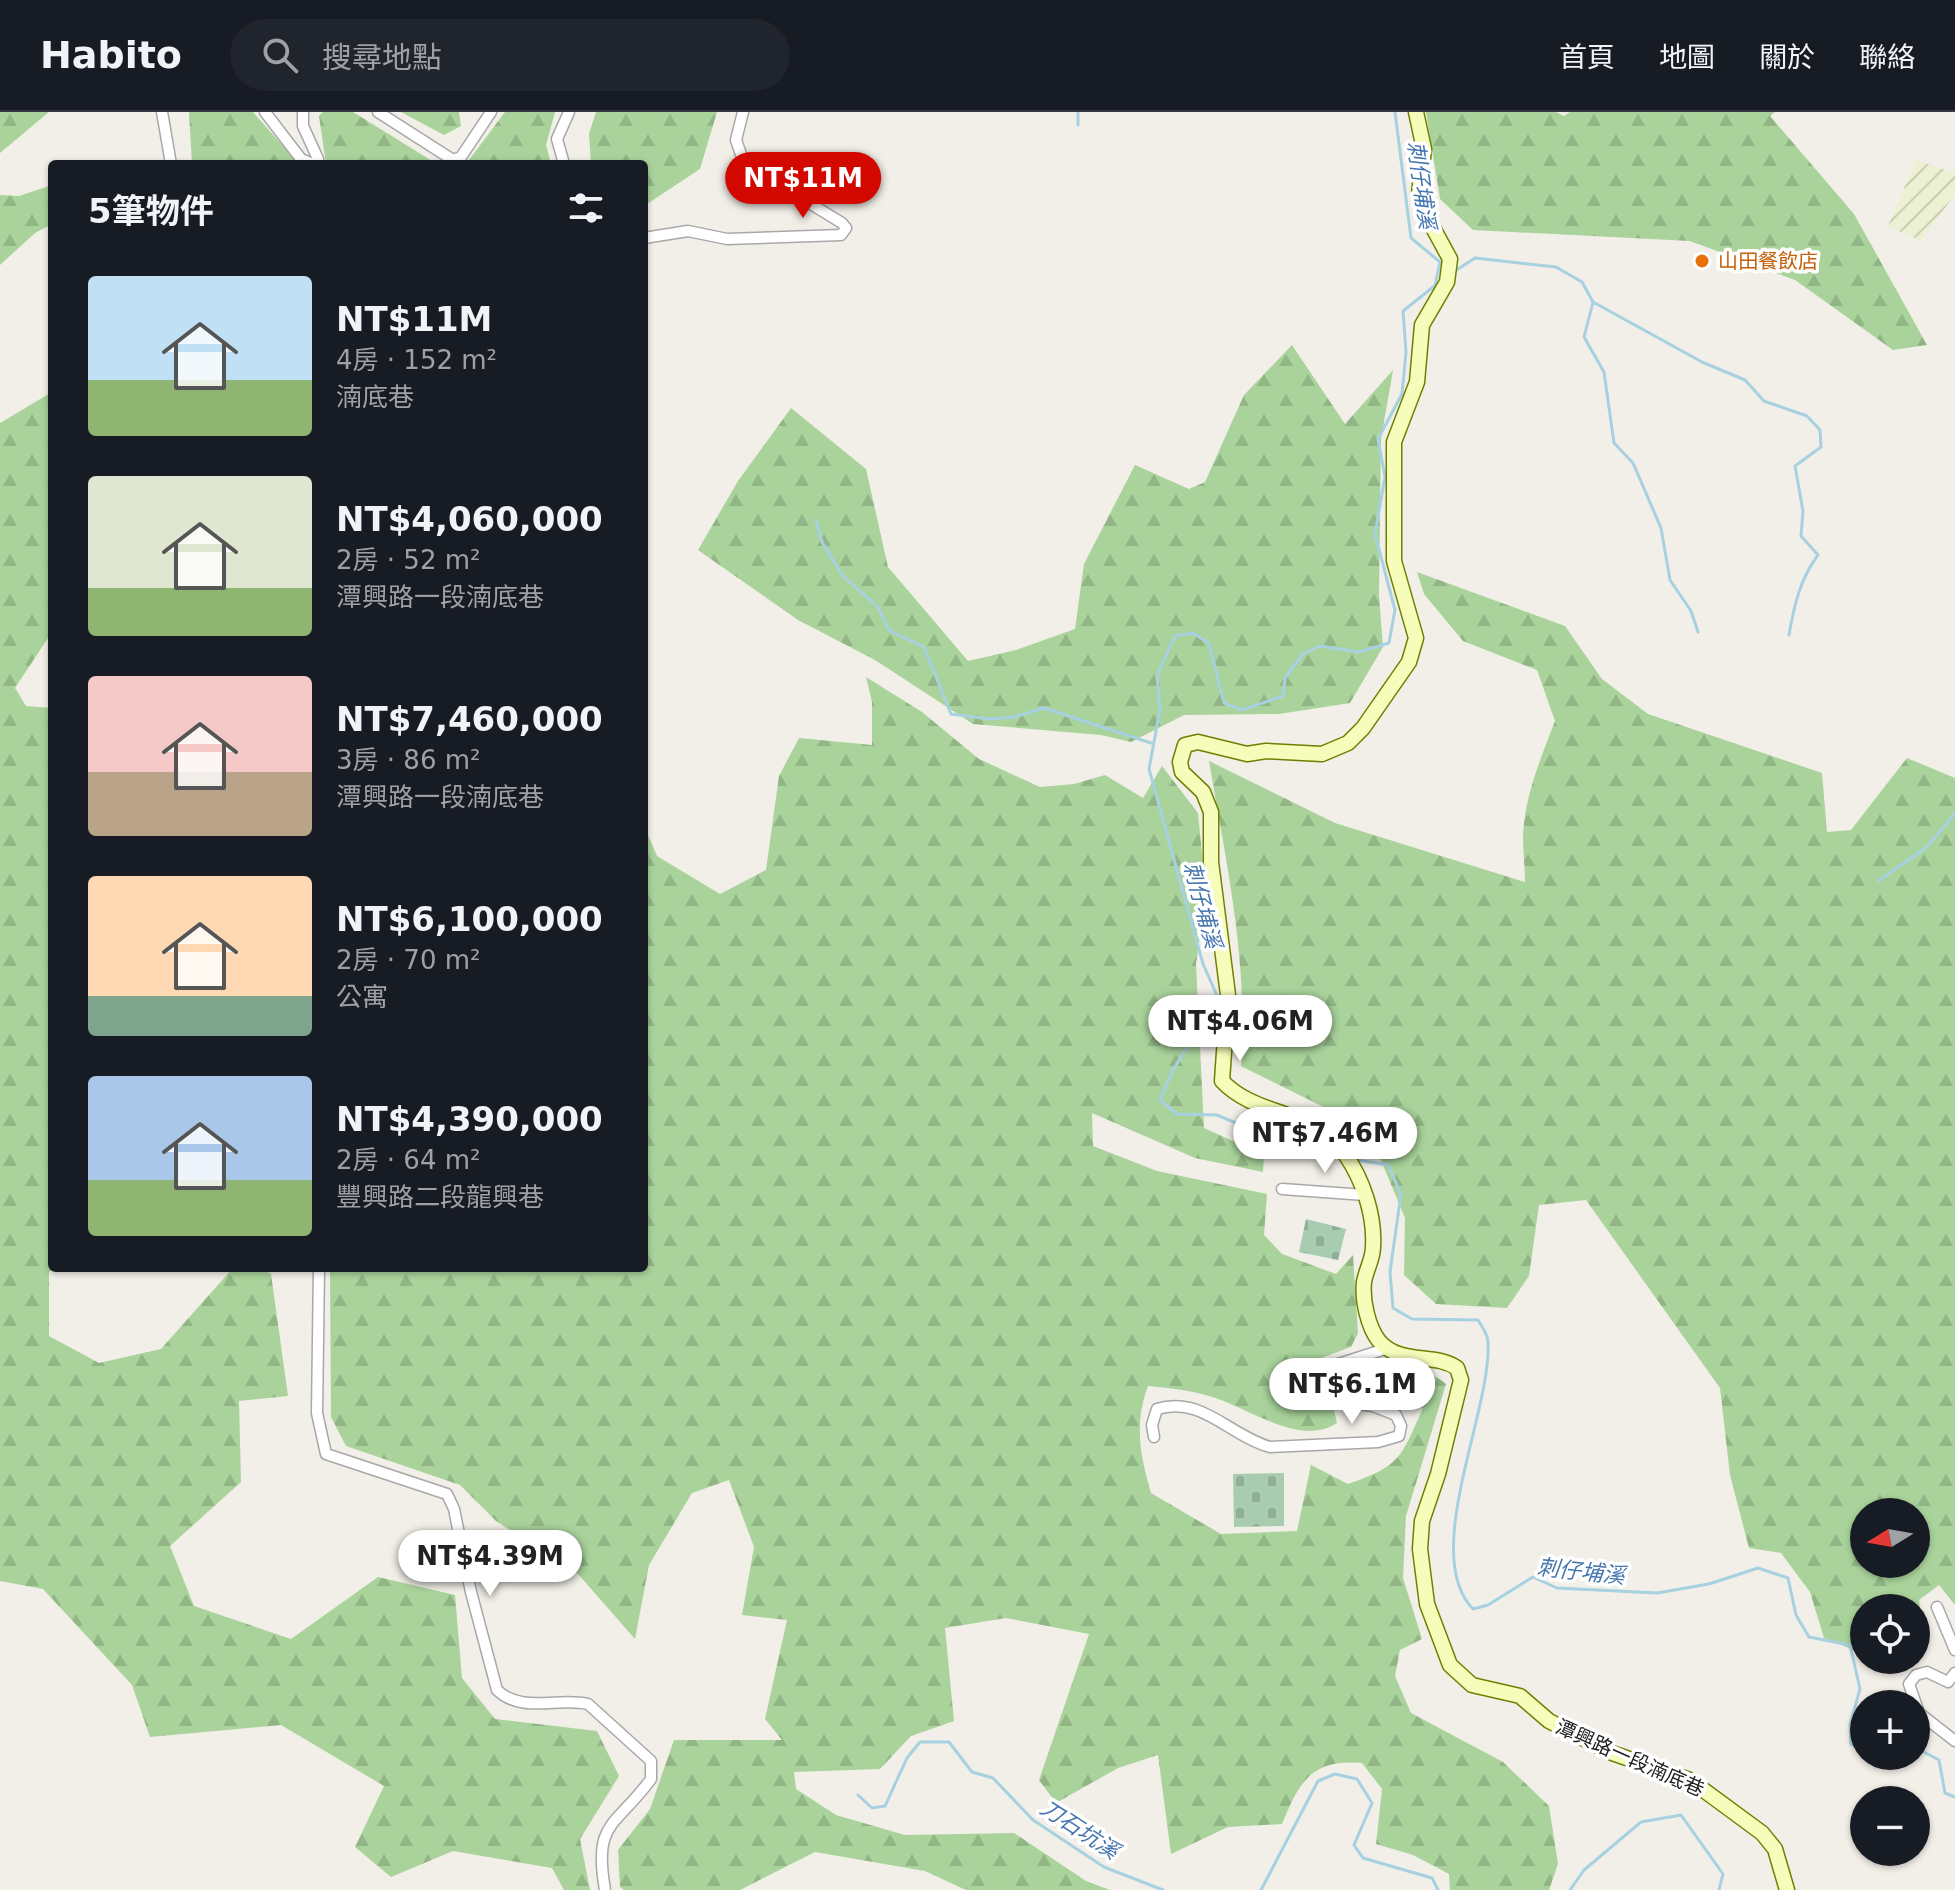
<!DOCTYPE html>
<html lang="zh-TW">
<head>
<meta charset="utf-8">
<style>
	:root { --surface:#171b24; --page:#20242c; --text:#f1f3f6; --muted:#9ea1a6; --line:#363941; --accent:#d30900 }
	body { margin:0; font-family:"DejaVu Sans","Noto Sans TC",sans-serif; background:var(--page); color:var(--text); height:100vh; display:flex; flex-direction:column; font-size:30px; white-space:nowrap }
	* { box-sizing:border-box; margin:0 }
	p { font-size:26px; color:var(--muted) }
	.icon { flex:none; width:44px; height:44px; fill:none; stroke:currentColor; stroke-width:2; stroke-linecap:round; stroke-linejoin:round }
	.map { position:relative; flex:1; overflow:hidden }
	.sheet { position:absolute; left:48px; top:48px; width:600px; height:1112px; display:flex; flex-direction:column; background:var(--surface); border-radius:8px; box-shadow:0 2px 6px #0004 }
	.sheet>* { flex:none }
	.needle { width:52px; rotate:259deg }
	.controls { position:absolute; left:1850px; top:1386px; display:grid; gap:16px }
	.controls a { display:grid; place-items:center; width:80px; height:80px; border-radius:50%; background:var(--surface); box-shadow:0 2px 6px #0004; font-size:40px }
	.price { position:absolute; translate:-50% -68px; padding:0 18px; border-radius:28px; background:#fff; color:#222; font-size:26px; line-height:52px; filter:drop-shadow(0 2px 4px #0008) }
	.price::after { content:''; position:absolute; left:50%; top:48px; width:24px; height:18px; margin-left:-12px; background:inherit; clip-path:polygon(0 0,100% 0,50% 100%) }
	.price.on { background:var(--accent); color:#fff }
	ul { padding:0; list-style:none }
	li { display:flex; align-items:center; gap:24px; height:200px; padding:0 40px }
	li span { display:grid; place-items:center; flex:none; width:224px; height:160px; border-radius:8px; color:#555 }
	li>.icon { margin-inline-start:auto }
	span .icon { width:96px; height:96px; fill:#fffc; stroke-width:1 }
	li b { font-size:34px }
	h2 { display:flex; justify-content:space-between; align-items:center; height:96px; padding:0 40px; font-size:34px }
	header { display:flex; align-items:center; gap:48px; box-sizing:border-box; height:112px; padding:0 40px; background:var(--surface); border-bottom:2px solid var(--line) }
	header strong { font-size:38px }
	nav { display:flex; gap:44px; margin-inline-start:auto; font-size:28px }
	.search { width:560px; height:72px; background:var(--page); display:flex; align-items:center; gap:20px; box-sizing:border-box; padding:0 28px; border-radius:44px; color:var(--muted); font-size:30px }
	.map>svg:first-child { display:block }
	.farmland { fill:url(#farmland-furrows) }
	.forest { fill:url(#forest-firs); fill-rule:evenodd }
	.cemetery { fill:url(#cemetery-stones) }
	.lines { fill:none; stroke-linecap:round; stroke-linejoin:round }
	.stream { stroke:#a7d1e1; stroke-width:3 }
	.street-casing { stroke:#a8a8a8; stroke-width:13 }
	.secondary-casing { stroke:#6d8100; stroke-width:17 }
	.street { stroke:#fff; stroke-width:10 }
	.secondary { stroke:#f6fdbb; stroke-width:14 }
	.food-dot { fill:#e8710a; stroke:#fff; stroke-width:3 }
	.labels { text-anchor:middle; stroke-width:7; stroke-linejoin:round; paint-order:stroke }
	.food-label { font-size:20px; fill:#c56008; stroke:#fff; text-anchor:start }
	.street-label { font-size:20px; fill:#212121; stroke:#fff }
	.water-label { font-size:22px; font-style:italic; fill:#4576af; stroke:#fff }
</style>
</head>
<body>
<header>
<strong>Habito</strong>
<div class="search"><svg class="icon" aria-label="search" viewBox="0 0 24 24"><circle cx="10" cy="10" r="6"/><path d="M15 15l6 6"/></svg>搜尋地點</div>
<nav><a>首頁</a><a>地圖</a><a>關於</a><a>聯絡</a></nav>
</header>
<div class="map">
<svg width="1955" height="1778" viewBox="0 0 1955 1778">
	<defs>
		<pattern id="farmland-furrows" width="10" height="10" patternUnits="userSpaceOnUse" patternTransform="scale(2)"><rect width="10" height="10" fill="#edf1d3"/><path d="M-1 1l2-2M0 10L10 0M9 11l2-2" fill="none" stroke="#cbceb5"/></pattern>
		<pattern id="forest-firs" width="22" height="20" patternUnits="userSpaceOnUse" patternTransform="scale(2)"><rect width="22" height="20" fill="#a9d39b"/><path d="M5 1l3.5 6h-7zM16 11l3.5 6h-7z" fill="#91b585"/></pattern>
		<pattern id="cemetery-stones" width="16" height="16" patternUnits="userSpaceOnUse" patternTransform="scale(2)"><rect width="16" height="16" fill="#a8ccaf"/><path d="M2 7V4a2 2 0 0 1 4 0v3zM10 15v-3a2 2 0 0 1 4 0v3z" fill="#90af96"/></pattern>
	</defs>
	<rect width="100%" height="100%" fill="#f2efe8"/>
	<path class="farmland" d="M1916,48L1955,61V82L1921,129L1888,114Z"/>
	<path class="forest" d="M0,0H49L0,41Z
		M189,0H253L299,52H192Z
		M323,0H353L437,52H326L319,4Z
		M401,0H459L461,14L444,23Z
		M505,0H555L546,33L551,52H466Z
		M596,0H717L700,57L644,94V52H591L589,22Z
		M1426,0H1556L1564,4L1570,0H1775L1770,4L1854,102L1927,233L1893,238L1795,168L1690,129L1473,118L1440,87Z
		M52,73V112L35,121L0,153V83L19,84Z
		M1292,233L1345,312L1393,258L1381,327L1379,484L1383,535L1350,591L1279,602L1184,603L1131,630L1101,623L973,612L875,548L798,508L698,438L738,369L791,296L866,357L888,455L968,549L1016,538L1075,517L1084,452L1135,353L1189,377L1205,370L1244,283Z
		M52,280V520L15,576L26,594L52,596L54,1156L49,1160V1224L99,1251L161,1237L233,1156H262L271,1162L288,1284L239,1289L241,1370L170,1434L194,1494L291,1527L378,1465L455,1483L462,1566L495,1607L597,1619L619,1664L580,1727L590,1778H564L552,1756L453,1739L391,1765L355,1735L384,1674L281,1613L150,1625L132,1573L43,1477L0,1469V311Z
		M1417,460L1565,514L1602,567L1648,602L1822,661L1827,720L1851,718L1907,646L1955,666V1493L1939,1473L1919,1488L1925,1537L1916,1542V1496H1864V1542L1824,1526L1810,1480L1781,1441L1749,1436L1730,1363L1720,1276L1586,1088L1539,1093L1529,1164L1507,1196L1436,1192L1404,1163L1405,1106L1368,1017L1241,954C1249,853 1226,749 1209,649L1335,711L1525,770C1525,755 1523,740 1523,726C1524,685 1541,646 1555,609L1537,558L1463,529L1424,482ZM1864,1400H1916V1452H1864Z
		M866,565L922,600L979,647L1040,675L1074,672L1105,663L1143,686L1162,654L1198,701L1206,783L1196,852L1204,1016L1264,1043L1263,1060L1195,1046L1092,1001L1093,1034L1157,1059L1267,1082L1264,1123L1282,1142L1336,1162L1353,1143L1358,1221L1351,1235L1297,1255L1275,1276L1279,1289L1334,1298L1337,1311C1299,1336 1247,1294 1209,1284C1190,1278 1168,1276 1148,1274C1134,1312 1140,1343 1151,1381L1221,1422L1297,1419L1311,1353L1348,1372C1401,1354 1401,1345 1423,1296L1338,1266C1373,1257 1416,1246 1446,1272L1406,1404L1403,1466L1422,1527L1400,1538L1395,1564L1411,1601L1503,1650L1549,1694L1558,1752L1549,1778H1450L1449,1762L1413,1743L1376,1732L1382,1677L1362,1651C1311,1647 1300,1669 1282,1712L1228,1715L1171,1742L1158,1643L1118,1656L1056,1691L1039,1668L1089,1522L1006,1506L945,1516L954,1609L911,1624L880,1657L794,1660L796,1677L836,1703L905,1723L1014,1721L1086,1769L1110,1778H966L925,1759L815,1740L740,1778H624L620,1775L618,1738L650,1697L674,1628H782L765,1607L787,1508L742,1503L754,1435L729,1368L692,1381L649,1453L635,1527L578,1462L496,1409L460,1373L346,1334L331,1305L330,1156H644V714L657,744L720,782L766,758L779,664L799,626L872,633V590Z"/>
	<path class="cemetery" d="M1306,1107L1346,1117L1338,1148L1299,1140Z
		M1284,1361V1414L1234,1415L1233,1362Z"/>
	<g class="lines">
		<path class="stream" d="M1078,0V13
			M1395,0L1411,126L1440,150L1435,173
			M1455,159L1475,146L1556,155L1582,170L1593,190L1702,250L1745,268L1764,289L1807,304L1820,318L1821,335L1795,354L1803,399L1801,424L1818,443C1800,467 1794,494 1789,523
			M1593,190L1584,225L1604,260L1614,331L1633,351L1661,416L1670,468L1691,499L1698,520
			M816,408L822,430L843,464L877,494L890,519L924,535L951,602L990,607L1014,605L1044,596L1151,631
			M1878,769L1927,735L1955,701
			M1342,1046L1305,1040L1217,1003L1177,1002L1160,988L1173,958L1218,886L1203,852L1149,657L1160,598L1157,564L1175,524L1193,521L1209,531L1224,591L1242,598L1283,584L1285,566L1303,542L1320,534L1359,540L1389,531L1395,498L1375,422L1385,365L1378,327L1402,282L1406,240L1403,199L1442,168
			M1357,1048L1388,1053L1401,1082L1390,1160L1393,1196L1412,1207L1478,1208C1482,1214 1488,1223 1488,1230C1492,1299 1420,1443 1473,1497L1488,1493L1533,1465L1557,1476L1657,1481L1709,1472L1758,1456L1788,1466L1796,1503L1809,1525L1850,1533L1860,1577L1850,1613L1851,1632L1864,1639
			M1916,1640L1922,1639L1939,1648L1945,1681L1955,1685
			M1872,1644H1890
			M858,1683L872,1696L885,1694L907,1646L920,1630H949L972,1660L993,1666L1033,1708L1104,1755L1163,1778
			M1261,1778L1318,1669L1335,1662L1357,1667L1372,1691L1354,1733L1363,1746L1432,1766L1438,1778
			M1570,1778L1584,1758L1641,1710L1681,1703L1723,1762L1719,1778"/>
		<defs>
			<path id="street" d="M162,0L171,52
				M265,0L301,47L313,52L318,47L303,14V0
				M378,0L453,48L461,45L491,0
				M564,52L557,27L569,0
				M644,126L688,119L727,127L841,123L846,116L842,111L744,51L736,28L743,0
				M1282,1077L1365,1083
				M319,1156L317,1301L326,1342L447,1382L454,1397L471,1480L497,1578C522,1602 558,1585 588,1592L651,1649V1667C615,1716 593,1709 605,1778
				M1154,1325L1152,1313L1157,1297C1201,1283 1230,1324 1270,1335L1378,1330L1399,1324L1401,1314L1396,1303L1373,1294L1297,1283L1292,1277L1301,1264L1388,1236
				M1937,1495L1955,1538
				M1955,1561L1948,1570L1927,1560L1916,1563L1909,1572L1919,1601L1955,1629"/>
			<path id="secondary" d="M1416,0L1424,37L1419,82L1425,101L1450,147L1447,170L1422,213L1417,270L1394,330V449L1416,526L1409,550L1363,616L1348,631L1322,642L1266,639L1247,642L1198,630L1185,633L1180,650L1182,660L1203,680L1211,700V750L1228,883L1222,969C1257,1006 1313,996 1345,1042C1363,1068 1375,1103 1373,1135C1373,1147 1366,1158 1364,1170C1362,1188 1368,1215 1379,1229C1401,1254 1434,1240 1457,1256L1461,1268L1438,1362L1422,1409L1420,1437L1427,1492L1450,1553L1472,1573L1520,1584L1549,1609L1612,1641L1690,1668L1762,1721L1775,1737L1787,1778"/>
		</defs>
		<use href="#street" class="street-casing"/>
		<use href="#secondary" class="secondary-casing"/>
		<use href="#street" class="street"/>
		<use href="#secondary" class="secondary"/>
	</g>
	<circle class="food-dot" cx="1702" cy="149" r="8"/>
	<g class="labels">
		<g class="food-label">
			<text x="1718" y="156">山田餐飲店</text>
		</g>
		<g class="street-label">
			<text transform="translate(1630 1646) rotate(24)" y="7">潭興路一段湳底巷</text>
		</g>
		<g class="water-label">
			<text transform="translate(1422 73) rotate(82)" y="8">刺仔埔溪</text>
			<text transform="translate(1203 793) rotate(75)" y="8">刺仔埔溪</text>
			<text transform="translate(1581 1459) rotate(6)" y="8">刺仔埔溪</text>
			<text transform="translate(1080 1717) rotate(33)" y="8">刀石坑溪</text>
		</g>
	</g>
</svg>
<div class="controls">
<a><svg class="needle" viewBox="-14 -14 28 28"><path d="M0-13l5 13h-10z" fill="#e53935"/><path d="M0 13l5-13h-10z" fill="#9ea1a6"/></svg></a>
<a><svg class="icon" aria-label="locate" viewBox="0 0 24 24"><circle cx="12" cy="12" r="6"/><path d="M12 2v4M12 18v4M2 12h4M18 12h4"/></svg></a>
<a>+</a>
<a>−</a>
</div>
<b class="price on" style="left:803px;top:108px">NT$11M</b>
<b class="price" style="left:1240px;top:951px">NT$4.06M</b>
<b class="price" style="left:1325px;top:1063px">NT$7.46M</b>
<b class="price" style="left:1352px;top:1314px">NT$6.1M</b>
<b class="price" style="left:490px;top:1486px">NT$4.39M</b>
<section class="sheet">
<h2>5筆物件<svg class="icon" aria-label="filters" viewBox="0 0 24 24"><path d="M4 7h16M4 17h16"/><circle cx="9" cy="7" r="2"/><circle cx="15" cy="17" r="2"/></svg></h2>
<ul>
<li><span style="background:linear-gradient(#bfe0f5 65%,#8fb573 0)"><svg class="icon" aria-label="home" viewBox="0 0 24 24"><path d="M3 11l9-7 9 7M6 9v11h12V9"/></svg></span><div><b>NT$11M</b><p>4房 · 152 m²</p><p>湳底巷</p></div></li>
<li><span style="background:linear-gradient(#dfe7d0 70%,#8fb573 0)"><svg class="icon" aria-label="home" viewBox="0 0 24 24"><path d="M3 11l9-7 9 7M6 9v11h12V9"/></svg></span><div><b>NT$4,060,000</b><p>2房 · 52 m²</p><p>潭興路一段湳底巷</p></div></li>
<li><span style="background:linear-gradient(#f6c9c9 60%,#b9a48a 0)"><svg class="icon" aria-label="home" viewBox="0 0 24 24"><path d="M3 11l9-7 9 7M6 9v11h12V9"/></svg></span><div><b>NT$7,460,000</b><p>3房 · 86 m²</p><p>潭興路一段湳底巷</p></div></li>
<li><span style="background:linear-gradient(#ffd9b3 75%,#7fa58c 0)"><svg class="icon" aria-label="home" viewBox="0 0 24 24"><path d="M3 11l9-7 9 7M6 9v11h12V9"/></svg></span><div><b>NT$6,100,000</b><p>2房 · 70 m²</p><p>公寓</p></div></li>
<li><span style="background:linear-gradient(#a9c7e8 65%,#8fb573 0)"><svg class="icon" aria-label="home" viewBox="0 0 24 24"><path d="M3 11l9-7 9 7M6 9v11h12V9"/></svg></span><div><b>NT$4,390,000</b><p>2房 · 64 m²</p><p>豐興路二段龍興巷</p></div></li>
</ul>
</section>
</div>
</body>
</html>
